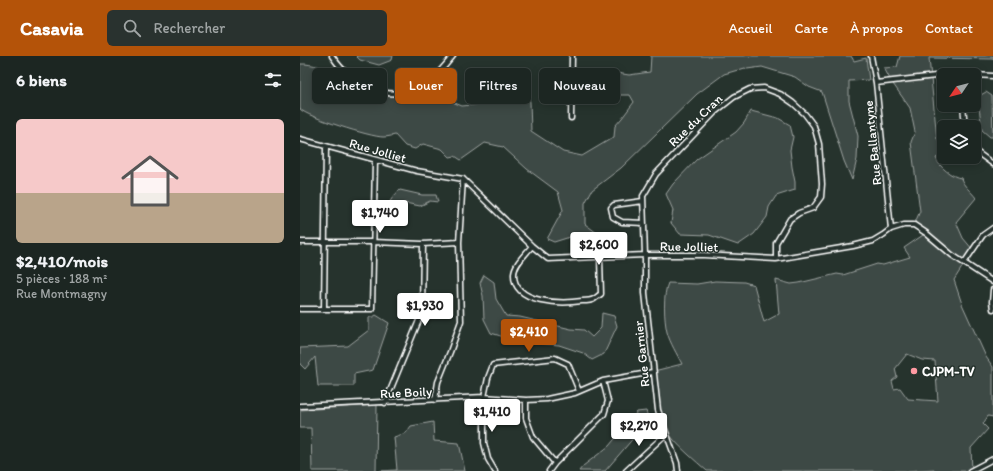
<!DOCTYPE html>
<html lang="fr">
<head>
<meta charset="utf-8">
<style>
	:root { --surface:#1c2622; --page:#29322f; --text:#f1f3f6; --muted:#a0a5a5; --line:#3a4340; --accent:#b45309 }
	body { margin:0; font-family:Itim,sans-serif; background:var(--page); color:var(--text); height:100vh; display:flex; flex-direction:column; font-size:15px; white-space:nowrap }
	* { box-sizing:border-box; margin:0 }
	p { font-size:13px; color:var(--muted) }
	.icon { flex:none; width:22px; height:22px; fill:none; stroke:currentColor; stroke-width:2; stroke-linecap:round; stroke-linejoin:round }
	.map { position:relative; flex:1; overflow:hidden }
	.details { display:flex; flex-direction:column; background:var(--surface); width:300px }
	.details>* { flex:none }
	.top-card { position:absolute; left:12px; top:12px; width:380px; height:36px; display:flex; gap:8px }
	.needle { width:26px; rotate:235deg }
	.controls { position:absolute; left:637px; top:12px; display:grid; gap:8px }
	.controls a { display:grid; place-items:center; width:44px; height:44px; border-radius:6px; background:var(--surface); box-shadow:0 2px 10px #0003,0 0 0 1px var(--line); font-size:20px }
	.price { position:absolute; translate:-50% -34px; padding:0 9px; border-radius:4px; background:#fff; color:#222; font-size:13px; line-height:26px; filter:drop-shadow(0 1px 2px #0008) }
	.price::after { content:''; position:absolute; left:50%; top:24px; width:12px; height:9px; margin-left:-6px; background:inherit; clip-path:polygon(0 0,100% 0,50% 100%) }
	.price.on { background:var(--accent); color:#fff }
	ul { padding:0; list-style:none }
	li { display:grid; align-content:center; gap:8px; height:212px; padding:0 16px }
	li+li { border-top:1px solid var(--line) }
	li span { display:grid; place-items:center; height:124px; border-radius:6px; color:#555 }
	li>.icon { margin-inline-start:auto }
	span .icon { width:72px; height:72px; fill:#fffc; stroke-width:1 }
	li b { font-size:17px }
	h2 { display:flex; justify-content:space-between; align-items:center; height:48px; padding:0 16px; font-size:17px }
	.pill { padding:0 14px; border-radius:6px; background:var(--surface); box-shadow:0 2px 10px #0003,0 0 0 1px var(--line); font-size:14px; line-height:36px }
	.pill.on { background:var(--accent); color:#fff }
	header { display:flex; align-items:center; gap:24px; box-sizing:border-box; height:56px; padding:0 20px; background:var(--accent); color:#fff }
	header strong { font-size:19px }
	nav { display:flex; gap:22px; margin-inline-start:auto; font-size:14px }
	.search { width:280px; height:36px; background:var(--page); display:flex; align-items:center; gap:10px; box-sizing:border-box; padding:0 14px; border-radius:6px; color:var(--muted); font-size:15px }
	main { display:flex; flex:1; min-height:0 }
	.map>svg:first-child { display:block }
	.green { fill:#3e4944; stroke:#9ea4a2; fill-rule:evenodd }
	.lines { fill:none; stroke-linecap:round; stroke-linejoin:round }
	.minor-casing { stroke:#fff; stroke-width:7 }
	.minor { stroke:#26332d; stroke-width:4 }
	.poi-dot { fill:#ff9aa2; stroke:#26332d; stroke-width:1.5 }
	.labels { text-anchor:middle; stroke-width:3; stroke-linejoin:round; paint-order:stroke }
	.street-label { font-size:13px; fill:#fff; stroke:#26332d }
	.poi-label { font-size:13px; font-weight:bold; fill:#fff; stroke:#26332d; text-anchor:start }
</style>
</head>
<body>
<header>
<strong>Casavia</strong>
<div class="search"><svg class="icon" aria-label="search" viewBox="0 0 24 24"><circle cx="10" cy="10" r="6"/><path d="M15 15l6 6"/></svg>Rechercher</div>
<nav><a>Accueil</a><a>Carte</a><a>À propos</a><a>Contact</a></nav>
</header>
<main>
<section class="details">
<h2>6 biens<svg class="icon" aria-label="filters" viewBox="0 0 24 24"><path d="M4 7h16M4 17h16"/><circle cx="9" cy="7" r="2"/><circle cx="15" cy="17" r="2"/></svg></h2>
<ul>
<li><span style="background:linear-gradient(#f6c9c9 60%,#b9a48a 0)"><svg class="icon" aria-label="home" viewBox="0 0 24 24"><path d="M3 11l9-7 9 7M6 9v11h12V9"/></svg></span><div><b>$2,410/mois</b><p>5 pièces · 188 m²</p><p>Rue Montmagny</p></div></li>
</ul>
</section>
<div class="map">
<svg width="693" height="415" viewBox="0 0 693 415">
	<rect width="100%" height="100%" fill="#26332d"/>
	<filter id="ink" filterUnits="userSpaceOnUse"><feTurbulence type="fractalNoise" baseFrequency=".025" numOctaves="2"/><feDisplacementMap in="SourceGraphic" scale="8" xChannelSelector="R" yChannelSelector="G"/><feConvolveMatrix kernelMatrix="1 2 1 2 8 2 1 2 1" color-interpolation-filters="sRGB"/></filter>
	<g filter="url(#ink)">
		<path class="green" d="M56,0H93L92,4L79,9L60,4Z
			M351,0H551L554,5L566,2L569,24L549,25V45L558,80L557,103L552,124L544,105L522,36L509,31L495,21L462,11L447,13L445,12L424,18L397,38L321,112L292,134L285,147V168L301,180L270,181L254,186L247,183L263,154L258,136L227,113L203,91L185,87L161,104L155,100L150,101L142,93L123,88L115,93L105,90L95,79C91,80 87,81 83,81C71,81 7,61 0,53V8C13,7 26,15 38,10L66,31L86,37H105L122,30L135,40H144L150,45L162,50L202,46L227,36L230,46L231,75L263,96L282,100L314,81L315,70L322,62L334,46L330,39H298L302,21L304,15L329,19L350,16Z
			M600,0H693V3L629,2L637,83L644,84V98L636,102C639,111 652,121 661,122C663,130 671,135 676,142L656,166L663,182L673,194L654,224L662,248L686,301L693,311V361L688,360L683,368L688,373L671,392L672,415H634V413L605,415H407C397,406 374,387 368,376C358,359 357,334 354,315L382,308C377,298 370,287 367,276C364,264 363,238 368,227L397,228L415,225L444,226L454,229L464,266L479,258L476,224L491,228L499,227L537,218L543,219L577,208L583,209L610,201L604,192L626,177L614,169L620,155L611,86L615,76L610,52L591,25L584,12L597,11ZM607,298L622,304L635,305L638,345L608,343L600,332L594,333L592,325L597,321L595,313Z
			M686,36L692,40L693,81H690L682,74L679,51V40Z
			M451,55L478,62L490,69L493,81L490,94L492,111L495,126V134L476,140L469,151L467,161L454,178L438,189L409,179L380,178L371,167L373,154L366,138L373,128L397,103L436,76L444,67Z
			M100,134L122,139H136L138,146L130,145L120,150L105,147L98,149L95,159L96,169C84,155 87,145 100,134Z
			M184,219L194,226L196,243L206,260L220,261L271,273L284,274L292,281L301,272L302,257L314,260L317,270L304,298L292,304L283,297L259,289L220,286L191,277L184,263L183,240L180,227Z
			M76,259L89,267L73,314L54,318V330H18L15,301L5,313L0,308V292L48,290L69,274V261H73Z
			M77,349L76,415H12L11,372H0V354Z
			M346,355L349,364L305,415H279L283,410L309,390L337,356Z
			M133,366L134,385L159,387L165,415H80L97,414L94,381L106,377L111,370Z"/>
		<g class="lines">
			<defs>
				<path id="minor" d="M32,0C51,29 90,49 122,30C135,22 144,11 153,0
					M571,0L576,27L591,173
					M647,19H651
					M674,19L693,20
					M576,27L644,19
					M663,49L665,71
					M271,62L272,0
					M0,83L117,115L163,123L232,190L248,203L345,199H404L476,203L553,190L573,185L583,179L591,173L604,169H614L626,177L652,199L693,226
					M674,94L693,108
					M343,145L314,149L311,152L313,161L322,166L344,167
					M0,186H73L123,188L159,186
					M232,190C226,198 214,208 214,218C213,248 262,248 282,245C286,245 291,245 294,243C296,242 299,239 301,238L300,202
					M664,207L683,179L693,172
					M693,234L692,246L693,253
					M0,253H72L75,105
					M24,253L26,90
					M135,344L138,326L150,296L161,265L159,186L163,123
					M226,344V362L233,381L255,407
					M85,347L122,257L123,188
					M0,350L184,341L226,344L247,343L275,337L303,325L353,316
					M195,415L188,403L184,387V341L188,322L193,309L255,302L268,308L279,335
					M249,415L255,407L304,358L308,345L303,325
					M326,415L366,378
					M378,415L377,407L358,354L345,237V199L343,140L356,118L415,56L434,41L450,33L464,32L480,38L493,47L505,58L514,70L519,88L522,128L521,141L513,152L499,157L490,163L476,187V203
					M670,415L693,403"/>
			</defs>
			<use href="#minor" class="minor-casing"/>
			<use href="#minor" class="minor"/>
		</g>
	</g>
	<circle class="poi-dot" cx="614" cy="315" r="4"/>
	<g class="labels">
		<g class="street-label">
			<text transform="translate(395 64) rotate(-44)" y="5">Rue du Cran</text>
			<text transform="translate(572 87) rotate(-96)" y="5">Rue Ballantyne</text>
			<text transform="translate(78 94) rotate(16)" y="5">Rue Jolliet</text>
			<text transform="translate(389 190) rotate(1)" y="5">Rue Jolliet</text>
			<text transform="translate(341 298) rotate(-96)" y="5">Rue Garnier</text>
			<text transform="translate(106 336) rotate(-3)" y="5">Rue Boily</text>
		</g>
		<g class="poi-label">
			<text x="622" y="320">CJPM-TV</text>
		</g>
	</g>
</svg>
<div class="controls">
<a><svg class="needle" viewBox="-14 -14 28 28"><path d="M0-13l5 13h-10z" fill="#e53935"/><path d="M0 13l5-13h-10z" fill="#a0a5a5"/></svg></a>
<a><svg class="icon" aria-label="layers" viewBox="0 0 24 24"><path d="M12 4l9 5-9 5-9-5zM3 14l9 5 9-5"/></svg></a>
</div>
<b class="price" style="left:80px;top:178px">$1,740</b>
<b class="price" style="left:299px;top:210px">$2,600</b>
<b class="price" style="left:125px;top:271px">$1,930</b>
<b class="price on" style="left:229px;top:297px">$2,410</b>
<b class="price" style="left:192px;top:377px">$1,410</b>
<b class="price" style="left:339px;top:391px">$2,270</b>
<div class="top-card">
<a class="pill">Acheter</a>
<a class="pill on">Louer</a>
<a class="pill">Filtres</a>
<a class="pill">Nouveau</a>
</div>
</div>
</main>
</body>
</html>
